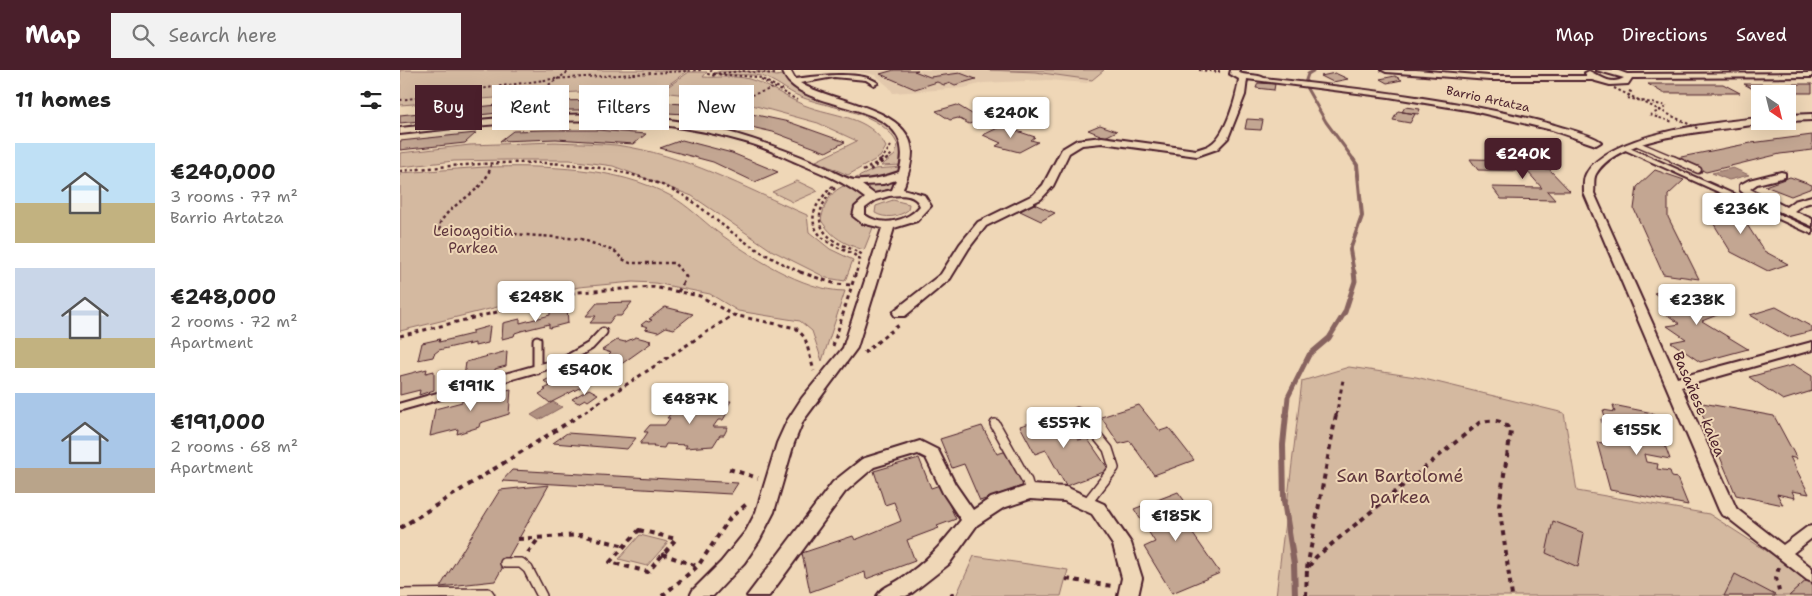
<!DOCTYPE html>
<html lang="en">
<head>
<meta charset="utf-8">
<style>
	:root { --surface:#fff; --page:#f2f2f2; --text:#222; --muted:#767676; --accent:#4a1f2b }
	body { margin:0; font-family:"Shantell Sans",sans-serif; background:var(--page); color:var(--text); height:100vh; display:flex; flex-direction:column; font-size:19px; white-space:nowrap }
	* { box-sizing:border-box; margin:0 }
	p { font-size:16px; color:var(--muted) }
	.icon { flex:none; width:28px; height:28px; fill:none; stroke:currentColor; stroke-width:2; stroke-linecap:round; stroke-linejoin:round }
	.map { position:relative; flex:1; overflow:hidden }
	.details { display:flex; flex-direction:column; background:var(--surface); width:400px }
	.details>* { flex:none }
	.banner { position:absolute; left:15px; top:15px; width:475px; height:45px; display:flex; gap:10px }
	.needle { width:32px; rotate:145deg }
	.buttons { position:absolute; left:1351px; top:15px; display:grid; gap:10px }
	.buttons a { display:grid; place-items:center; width:45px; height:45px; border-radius:0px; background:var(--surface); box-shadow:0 5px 20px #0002; font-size:25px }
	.price { position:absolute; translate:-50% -42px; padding:0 11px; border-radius:5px; background:#fff; color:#222; font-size:16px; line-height:32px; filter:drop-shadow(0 1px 2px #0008) }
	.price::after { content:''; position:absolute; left:50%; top:30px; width:15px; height:11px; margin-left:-8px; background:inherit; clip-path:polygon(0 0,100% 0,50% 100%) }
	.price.active { background:var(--accent); color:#fff }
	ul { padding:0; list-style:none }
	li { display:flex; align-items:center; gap:15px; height:125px; padding:0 15px }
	li span { display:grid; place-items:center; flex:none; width:140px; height:100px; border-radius:0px; color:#555 }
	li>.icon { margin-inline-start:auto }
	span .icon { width:60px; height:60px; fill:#fffc; stroke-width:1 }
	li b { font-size:21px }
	h2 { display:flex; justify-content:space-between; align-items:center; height:60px; padding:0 15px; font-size:21px }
	.chip { padding:0 18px; border-radius:0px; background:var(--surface); box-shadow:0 5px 20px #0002; font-size:18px; line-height:45px }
	.chip.active { background:var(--accent); color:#fff }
	header { display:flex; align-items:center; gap:30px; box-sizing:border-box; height:70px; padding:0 25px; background:var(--accent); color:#fff }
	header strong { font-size:24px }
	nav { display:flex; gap:28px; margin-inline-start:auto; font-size:18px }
	.search { width:350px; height:45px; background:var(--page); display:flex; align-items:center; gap:12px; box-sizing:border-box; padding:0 18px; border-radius:0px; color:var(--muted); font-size:19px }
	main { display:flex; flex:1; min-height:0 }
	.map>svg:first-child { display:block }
	.built { fill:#e2c8ac }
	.green { fill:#d4b9a0; stroke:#8f6c66 }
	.water { fill:#b09181; stroke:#87635f }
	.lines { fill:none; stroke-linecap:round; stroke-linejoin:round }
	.stream-far3 { stroke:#87635f; stroke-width:3 }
	.stream-far2 { stroke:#87635f; stroke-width:4 }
	.stream-far1 { stroke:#87635f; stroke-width:5 }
	.stream { stroke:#87635f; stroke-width:6 }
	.building { fill:#c3a692; stroke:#4a1f2b }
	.service-far3-casing { stroke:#4a1f2b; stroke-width:7 }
	.service-far2-casing { stroke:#4a1f2b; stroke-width:9 }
	.service-far1-casing { stroke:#4a1f2b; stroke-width:11 }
	.service-casing { stroke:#4a1f2b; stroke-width:12 }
	.pedestrian-casing { stroke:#4a1f2b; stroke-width:4 }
	.minor-casing { stroke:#4a1f2b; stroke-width:4 }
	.path-far3 { stroke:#4a1f2b; stroke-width:2; stroke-dasharray:2.5 2.5; stroke-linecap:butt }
	.path-far2 { stroke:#4a1f2b; stroke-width:2.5; stroke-dasharray:3 3; stroke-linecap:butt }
	.path-far1 { stroke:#4a1f2b; stroke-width:3; stroke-dasharray:4 4; stroke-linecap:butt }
	.path { stroke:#4a1f2b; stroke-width:4; stroke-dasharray:5 5; stroke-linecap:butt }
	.service-far3 { stroke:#efd7b7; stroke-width:4.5 }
	.service-far2 { stroke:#efd7b7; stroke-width:5.5 }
	.service-far1 { stroke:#efd7b7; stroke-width:7 }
	.service { stroke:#efd7b7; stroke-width:9 }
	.pedestrian { fill:#efd7b7; fill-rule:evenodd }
	.minor { fill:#efd7b7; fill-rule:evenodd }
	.path-bridge { stroke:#4a1f2b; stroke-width:2; stroke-dasharray:2.5 2.5; stroke-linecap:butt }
	.labels { text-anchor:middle; stroke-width:4; stroke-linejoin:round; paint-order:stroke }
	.far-street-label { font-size:12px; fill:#4a1f2b; stroke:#efd7b7 }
	.park-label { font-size:15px; fill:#5f363d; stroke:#efd7b7 }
	.street-label { font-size:15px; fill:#4a1f2b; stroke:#efd7b7 }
	.near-park-label { font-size:18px; fill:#5f363d; stroke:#efd7b7 }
</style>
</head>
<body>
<header>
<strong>Map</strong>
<div class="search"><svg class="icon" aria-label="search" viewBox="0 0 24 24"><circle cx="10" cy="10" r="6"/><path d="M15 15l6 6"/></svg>Search here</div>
<nav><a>Map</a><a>Directions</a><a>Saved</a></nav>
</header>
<main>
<section class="details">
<h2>11 homes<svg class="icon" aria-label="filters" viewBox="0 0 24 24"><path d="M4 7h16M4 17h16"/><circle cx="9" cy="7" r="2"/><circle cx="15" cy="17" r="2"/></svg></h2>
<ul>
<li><span style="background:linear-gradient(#bfe0f5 60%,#c2b280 0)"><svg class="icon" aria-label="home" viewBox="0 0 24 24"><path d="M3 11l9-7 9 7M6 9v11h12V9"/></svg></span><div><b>€240,000</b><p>3 rooms · 77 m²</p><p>Barrio Artatza</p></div></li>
<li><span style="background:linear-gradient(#c9d6e8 70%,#c2b280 0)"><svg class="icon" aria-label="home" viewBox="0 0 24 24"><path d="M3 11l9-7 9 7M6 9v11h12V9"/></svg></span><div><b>€248,000</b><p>2 rooms · 72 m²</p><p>Apartment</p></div></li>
<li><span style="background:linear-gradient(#a9c7e8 75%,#b9a48a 0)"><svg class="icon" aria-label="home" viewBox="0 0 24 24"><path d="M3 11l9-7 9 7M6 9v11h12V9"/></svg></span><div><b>€191,000</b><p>2 rooms · 68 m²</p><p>Apartment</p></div></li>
</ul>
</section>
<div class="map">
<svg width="1412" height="526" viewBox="0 0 1412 526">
	<rect width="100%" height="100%" fill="#efd7b7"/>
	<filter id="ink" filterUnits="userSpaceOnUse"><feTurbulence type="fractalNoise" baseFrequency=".02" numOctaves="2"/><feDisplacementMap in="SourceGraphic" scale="10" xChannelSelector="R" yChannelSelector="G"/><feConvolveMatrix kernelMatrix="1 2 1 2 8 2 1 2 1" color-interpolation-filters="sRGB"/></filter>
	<g filter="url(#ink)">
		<path class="built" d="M423,0H704L687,13L648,10L583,13L564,18L493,23L489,17L475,5L458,2Z"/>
		<path class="green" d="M0,0H289L258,22H177L0,35Z
			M588,0H704L692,10L635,2Z
			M321,1L363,2L376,6L383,5L395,16L463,41L484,51L497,61L502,70V95L481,96L495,85L498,75C481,40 434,40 401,27C386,21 376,10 360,6C345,3 329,7 314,3Z
			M289,2H307L303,7C317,8 335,5 349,9C368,14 386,28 404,35C434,47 470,45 486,77L480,87L448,105L416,91L457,71L418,53L334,30L260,22Z
			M155,72C175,73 196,73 216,75C284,84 345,118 407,145L409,162L430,179L453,190L445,211L427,208L371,180L292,126L213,96L170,90H106L54,91L0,97V83L70,75Z
			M85,97C146,96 216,96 271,126C288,136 301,149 316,161C349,185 403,221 445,221L422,291L412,261L400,251L338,241L310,224L255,213L233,212L179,217L0,261V103Z
			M502,97L500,104L482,111L452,110L475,99Z
			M498,108L494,121L474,126L458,114Z
			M397,111L418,121L393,132L372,122Z
			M448,114L468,128L455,143L474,155L464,180C445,174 432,168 421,150C425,132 430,121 448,114Z
			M493,130L509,134L508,140C499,147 485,149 475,143L476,136Z
			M949,297L1016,307L1164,343L1177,421L1309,444L1409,508L1389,526H876L902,311Z
			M240,465L268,472L247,496L219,489Z
			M574,486L668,500L661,526H556Z"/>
		<path class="water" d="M1333,98L1349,105L1329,110L1312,103Z
			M153,332L162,337L139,350L131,345Z"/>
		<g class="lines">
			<path class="stream-far3" d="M905,13L908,4L913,1
				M906,17L926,52L954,90"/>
			<path class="stream-far2" d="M953,89L957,95L962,146L950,180L954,203"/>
			<path class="stream-far1" d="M886,346L888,327L909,285L929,268L945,242L955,211L954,202"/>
			<path class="stream" d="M886,345L883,375L884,431L894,494L895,526"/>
		</g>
		<path class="building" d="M494,0H518L514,1L530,7L560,3L576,9L555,15L551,13L544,15L537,12L515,19L480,4Z
			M935,3L948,9L933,12L921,6Z
			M995,6L1002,10L987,13L980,9Z
			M858,13L875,14L874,20L856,18Z
			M1248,14H1323L1340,23H1263Z
			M1344,14H1412V23H1360Z
			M212,30L242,31L296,35L285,44L217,40H139L154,31Z
			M107,34L98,43L0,53V45Z
			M557,35L582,50L569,54L558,48L550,50L536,41Z
			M1005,37L1020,39L1018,44L1002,42Z
			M333,40L389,52L445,72L426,82L373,62L316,49Z
			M998,41L1015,44L1010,53L993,50Z
			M847,49L863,50L861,60L845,59Z
			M700,55L717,61L705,67L688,60Z
			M602,56L635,67L631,70L638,72L619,82L596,76L601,73L583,65Z
			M148,60H197L246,64L234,74L156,69L100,71L113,61Z
			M76,63L65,73L0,80V71Z
			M1412,65V80L1380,84L1306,102L1276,88L1351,73Z
			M282,70L332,83L378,102L355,112L313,92L260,78Z
			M1070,89L1118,90L1125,98L1149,99L1170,121H1147L1155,130L1101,129L1092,117L1142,118L1127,101L1078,100Z
			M1255,100L1284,110L1268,125V147L1299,209L1263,204L1234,139L1237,117Z
			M1390,107L1412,115V118L1391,126L1365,116Z
			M1326,132L1357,145L1344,150L1364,181L1388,194L1368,201L1331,182L1304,138Z
			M634,134L655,143L641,151L620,141Z
			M1283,218L1322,243L1302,251L1348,279L1300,292L1271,272L1286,269L1267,256L1280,254L1258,238L1273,236L1254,223Z
			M232,232L221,246H214L209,253H190L196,246H186L197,233Z
			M167,237L168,253L149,258V254L121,261L115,263L114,266L102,269L103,253L120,249V253L150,245V242Z
			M265,237L293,244L274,259L266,257L258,262L245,259L248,257L241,255L246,251L249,252L252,250L249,249Z
			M1376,237L1412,257V261L1388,267L1350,245Z
			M90,256L88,273L75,276V273L68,275L69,273L39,280L34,284L33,287L18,290L22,273L40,269L39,272L72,264V261Z
			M236,267L251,271L249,272L251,273L220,295L204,290L211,283L202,280L217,270L225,272Z
			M107,281L106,296L95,299V305L71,311L72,304L64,307L66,292Z
			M1394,295L1412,306V321L1383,330L1349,307Z
			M27,299L26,303L34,301V320L19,325L20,320L0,325V306Z
			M164,301L169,305L184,301L195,310L150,333L139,324L146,320L144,319L150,316L144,311Z
			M111,319L109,344L80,353L79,357L57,364L58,359L30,366L35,339L62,332V328L85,321V325Z
			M189,319L198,324L188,331L185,329L178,333L172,329Z
			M294,328H321L319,331H331L324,342L327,343L323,350H318L313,357H328L324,365H320L313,376L285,378L287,375L266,374L264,378L253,377L254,376H247L248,374H240L248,362H244L250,355H265L270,348H267L282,330H292Z
			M1297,332L1374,346L1397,389L1390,387L1409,424L1392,421L1395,428L1377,424L1383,435L1336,425Z
			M739,335L760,361L769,358L794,390L754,405L730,371L719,374L701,347Z
			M1213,335L1253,343L1270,389L1244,384L1246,392L1258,394L1257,399L1270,401L1272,407L1277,408L1288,435L1210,420L1197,372L1208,374L1201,349L1206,350L1203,340L1215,342Z
			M660,344L678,370L687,368L709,400L666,416L646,380L635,384L620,356Z
			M582,356L597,384L607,381L625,415L580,431L564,394L552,398L540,369Z
			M167,363L236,368L227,379L153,373Z
			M519,388L531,418L540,415L556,449L537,456L539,458L507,470L515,491L466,509L465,502L410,522L402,483L453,466L455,470L501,451L494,432L485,435L474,401Z
			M112,400L338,413L331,424L102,411Z
			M149,415L95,511L40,517L100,420Z
			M778,422L805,459L793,464L820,503L772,523L744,477L755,472L734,439Z
			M1153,451L1184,463L1178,497L1146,483Z
			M1335,504L1375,525V526H1324Z
			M1409,508L1412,511V526H1389Z"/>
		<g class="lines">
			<defs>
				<path id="service-far3" d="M1238,74L1276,90"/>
				<path id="service-far2" d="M1273,89L1298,100"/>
				<path id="service-far1" d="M137,270V300
					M0,337L164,291L190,276L203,262
					M677,342L681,346"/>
				<path id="service" d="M680,345L708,379L714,398L686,434
					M595,354L627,411L630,422
					M105,493H121L128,499L142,526
					M0,524L88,523L90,526"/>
				<path id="pedestrian" d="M1225,76L1412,159V164L1223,79L1222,78Z
					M1328,435L1333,436L1383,475L1407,457L1412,456V468L1393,483L1412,498V512L1407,510L1323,444L1322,440L1323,436Z"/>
				<path id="minor" d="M382,0H390L395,9C417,6 462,0 478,13L474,15L466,10L434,7L400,13C430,32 511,37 512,82C512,95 507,107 503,119L524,125L531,136L517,151L494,158L457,278L403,351L394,373L374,442L359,471L344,493L313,526H290L293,520L321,492L346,461L356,442L377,373L387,351L402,328L443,278L482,158L462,153L453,146L455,137L465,128C445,112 422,103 398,93C380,85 362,76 342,71C230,39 114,51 0,64V58C100,47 206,35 305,56C344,65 380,78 416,93C426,97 445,109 454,110C470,111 485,107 499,102C520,31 422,45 390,13C386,10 384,4 382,0ZM496,110L492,120L474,124L462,115L483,114ZM489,126C501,125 515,123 520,136C507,152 482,157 465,145V138L476,130Z
					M831,0H839L838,2C845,7 855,3 864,8C960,19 1057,29 1151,54C1163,58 1192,64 1201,72L1196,75L1152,60L1073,41L989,27L847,9L845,25L828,68L817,79L797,86L702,73L682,75L669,83L653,116L641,129L586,156L569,178L550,209L505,246H495L493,243L495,240L541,204L560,174L578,152L633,125L643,115L662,79L677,70L702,67L796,80C801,78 807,77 811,74C826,65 837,26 839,9L830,4Z
					M982,0H1016L1089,6H1187L1185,3L1189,1C1200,6 1211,16 1224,8L1196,0H1216L1227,4L1412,3V7L1232,8L1228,14L1210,15L1192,10H1089L986,2Z
					M1412,44V50L1388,51V45Z
					M1360,48V51H1364L1363,53C1321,62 1221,62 1196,104C1193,109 1195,117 1194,123L1277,308L1412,272V280L1281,317L1337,440L1334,445L1328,447L1322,445L1319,440L1184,123C1184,117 1183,110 1186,104C1208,63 1317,52 1360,48Z
					M1381,102L1385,103V107L1357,114L1350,119L1386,137L1394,131L1412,126V132L1402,135L1394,141L1412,149V156L1349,128L1340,120V115L1349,110Z
					M520,371L538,380L555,414L573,440L591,428L630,415L666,417L704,434L731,473L742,508L738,526H718L722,508L713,475L692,444L664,431L630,429L603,438L577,455L549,494L512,523L506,526H477C482,517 490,516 499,510C526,493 541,475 561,450L543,423L526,388L518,384L474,397L445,422L369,526H347L433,412L462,389Z"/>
			</defs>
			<use href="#service-far3" class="service-far3-casing"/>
			<use href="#service-far2" class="service-far2-casing"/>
			<use href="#service-far1" class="service-far1-casing"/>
			<use href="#service" class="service-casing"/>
			<use href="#pedestrian" class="pedestrian-casing"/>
			<use href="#minor" class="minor-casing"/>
			<path class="path-far3" d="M312,0L308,4L315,6
				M799,0L819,2V0
				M375,4L343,1L312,4L358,7L385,21
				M361,10L397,30
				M1229,21L1231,22L1227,28L1267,36
				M0,30L152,9L302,0
				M117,39L129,28L171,0
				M1250,45L1273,52
				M1250,45L1267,37
				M301,47L329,32L374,18
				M481,90L491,76
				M486,90L493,83"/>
			<path class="path-far2" d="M91,94C87,123 51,130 39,155L40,159L62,160L81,167L113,164L181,169L216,182L222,189L230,193H274L283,203
				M470,100L487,89
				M0,101C85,92 201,81 279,123C296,132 310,146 325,157C349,176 375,191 403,203
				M463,101L483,89
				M433,116C411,136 403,158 433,175C441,180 450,181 457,187L460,190L456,203
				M435,118C418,135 412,157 435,171C444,177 455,179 464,186"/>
			<path class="path-far1" d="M400,202L436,214L452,215
				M278,222L286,207L282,202
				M0,266L178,222L253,217L300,226L333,245L396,258L405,268L414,301
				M433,276L456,202
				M464,283L500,254
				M178,346L333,245
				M936,346L943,310"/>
			<path class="path" d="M329,399L358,408
				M0,458L180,345
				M239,460L276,469L248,502L210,492Z
				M118,469L181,465L225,476
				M128,483L139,468
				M262,484L297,496
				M1379,497L1376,508L1380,526
				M907,498L936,345
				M666,509L712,516
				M262,526L298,496L330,448L349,432
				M551,526L552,524L557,525
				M906,526L907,499L916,487L1079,353C1091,349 1104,349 1111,362L1099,435L1112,526"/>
			<use href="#service-far3" class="service-far3"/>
			<use href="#service-far2" class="service-far2"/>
			<use href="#service-far1" class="service-far1"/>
			<use href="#service" class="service"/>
			<use href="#pedestrian" class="pedestrian"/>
			<use href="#minor" class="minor"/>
			<path class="path-bridge" d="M1214,18L1299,59"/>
		</g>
	</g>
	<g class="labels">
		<g class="far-street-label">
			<text transform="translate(1088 29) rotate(12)" y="4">Barrio Artatza</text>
		</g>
		<g class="park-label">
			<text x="73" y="166">Leioagoitia<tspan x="73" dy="17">Parkea</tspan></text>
		</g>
		<g class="street-label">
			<text transform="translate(1299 334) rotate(67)" y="5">Basañese kalea</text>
		</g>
		<g class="near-park-label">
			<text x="1000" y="412">San Bartolomé<tspan x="1000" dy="21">parkea</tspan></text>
		</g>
	</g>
</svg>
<div class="buttons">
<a><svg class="needle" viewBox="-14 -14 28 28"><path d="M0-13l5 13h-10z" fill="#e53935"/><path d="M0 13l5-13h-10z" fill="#767676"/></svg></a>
</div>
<b class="price" style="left:611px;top:69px">€240K</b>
<b class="price active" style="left:1123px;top:110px">€240K</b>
<b class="price" style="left:1341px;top:165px">€236K</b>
<b class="price" style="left:136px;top:253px">€248K</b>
<b class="price" style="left:1297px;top:256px">€238K</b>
<b class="price" style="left:185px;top:326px">€540K</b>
<b class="price" style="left:71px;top:342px">€191K</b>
<b class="price" style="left:290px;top:355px">€487K</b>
<b class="price" style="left:664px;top:379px">€557K</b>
<b class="price" style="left:1237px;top:386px">€155K</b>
<b class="price" style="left:776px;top:472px">€185K</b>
<div class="banner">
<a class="chip active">Buy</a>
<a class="chip">Rent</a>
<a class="chip">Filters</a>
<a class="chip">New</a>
</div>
</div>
</main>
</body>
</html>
